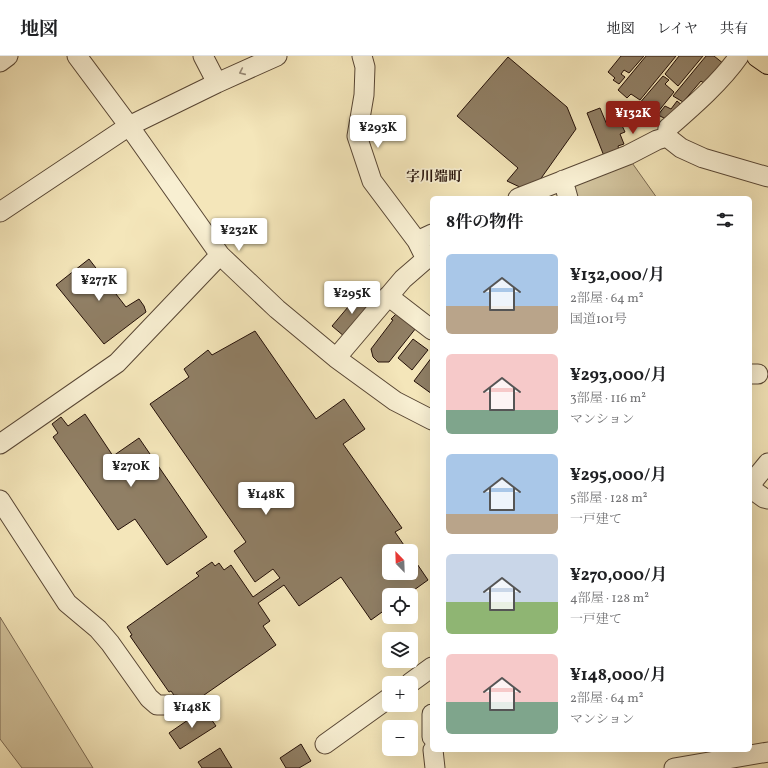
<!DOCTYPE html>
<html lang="ja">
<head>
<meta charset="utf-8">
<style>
	:root { --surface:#fff; --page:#f2f2f2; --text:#202124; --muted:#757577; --line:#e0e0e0; --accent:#8f2418 }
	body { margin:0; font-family:Vollkorn,"Noto Serif JP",serif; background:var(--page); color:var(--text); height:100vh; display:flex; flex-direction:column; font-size:15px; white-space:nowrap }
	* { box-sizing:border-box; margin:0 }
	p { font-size:13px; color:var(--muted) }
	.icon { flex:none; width:22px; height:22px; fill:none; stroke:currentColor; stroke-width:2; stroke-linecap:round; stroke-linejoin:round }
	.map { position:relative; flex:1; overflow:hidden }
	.side { position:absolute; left:430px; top:140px; width:322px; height:556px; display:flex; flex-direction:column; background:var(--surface); border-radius:6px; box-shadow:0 4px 16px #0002 }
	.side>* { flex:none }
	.needle { width:26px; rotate:337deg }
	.controls { position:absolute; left:382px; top:488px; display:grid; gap:8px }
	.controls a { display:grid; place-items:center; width:36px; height:36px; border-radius:6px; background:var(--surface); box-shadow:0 4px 16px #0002; font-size:20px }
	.price { position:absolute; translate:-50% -34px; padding:0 9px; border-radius:4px; background:#fff; color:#222; font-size:13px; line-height:26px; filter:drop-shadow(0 1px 2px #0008) }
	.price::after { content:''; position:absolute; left:50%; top:24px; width:12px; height:9px; margin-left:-6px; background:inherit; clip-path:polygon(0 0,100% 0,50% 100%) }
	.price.active { background:var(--accent); color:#fff }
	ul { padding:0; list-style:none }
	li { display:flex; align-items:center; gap:12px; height:100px; padding:0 16px }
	li span { display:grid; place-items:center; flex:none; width:112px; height:80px; border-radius:6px; color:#555 }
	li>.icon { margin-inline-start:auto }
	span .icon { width:48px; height:48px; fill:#fffc; stroke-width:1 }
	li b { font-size:17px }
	h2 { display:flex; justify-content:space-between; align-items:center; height:48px; padding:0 16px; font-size:17px }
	header { display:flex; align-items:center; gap:24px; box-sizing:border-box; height:56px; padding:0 20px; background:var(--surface); border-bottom:1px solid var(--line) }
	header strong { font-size:19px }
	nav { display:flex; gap:22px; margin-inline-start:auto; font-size:14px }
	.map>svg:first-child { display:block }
	.green { fill:#d1c29c; stroke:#7a6952 }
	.building { fill:#907f65; stroke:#241008 }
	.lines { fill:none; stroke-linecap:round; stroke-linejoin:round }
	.minor-casing { stroke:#584634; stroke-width:21 }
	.highway-casing { stroke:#241008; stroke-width:24 }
	.minor { stroke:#f8efd2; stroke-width:19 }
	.highway { stroke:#f4e6ba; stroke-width:22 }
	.oneway { stroke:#998b77 }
	.labels { text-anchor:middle; stroke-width:3.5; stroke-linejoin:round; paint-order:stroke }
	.quarter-label { font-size:14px; font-weight:bold; fill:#241008; stroke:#f8efd2 }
</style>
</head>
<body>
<header>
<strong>地図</strong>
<nav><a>地図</a><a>レイヤ</a><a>共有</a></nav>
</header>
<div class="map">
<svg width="768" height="712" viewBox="0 0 768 712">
	<rect width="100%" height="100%" fill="#f4e6ba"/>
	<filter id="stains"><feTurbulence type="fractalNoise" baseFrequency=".005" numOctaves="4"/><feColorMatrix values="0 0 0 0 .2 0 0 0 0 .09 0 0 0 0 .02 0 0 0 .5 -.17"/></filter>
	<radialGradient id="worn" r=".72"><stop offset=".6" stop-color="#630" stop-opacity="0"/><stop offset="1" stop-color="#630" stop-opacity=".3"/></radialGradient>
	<path class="green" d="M630,104L657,142H574L571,130Z
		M0,561L93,712H22L0,683Z"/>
	<path class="building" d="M621,0H644L629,17L624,14L621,18L625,21L619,28L613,24L615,22L608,16Z
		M646,0H676L640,44L631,38L627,42L618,34Z
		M679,0H703L678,30L665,18Z
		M706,0H714L724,8L706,29L701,25L683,46L673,40Z
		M508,1L567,51L576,73L537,128L524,133L507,125L518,112L457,60Z
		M663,20L669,24L665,28L674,36L653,62L638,49Z
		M677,45L683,50L668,64L658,59L665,50L671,53Z
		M600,52L607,69L619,63L625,76L620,78L624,88L618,90L619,94L604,100L587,57Z
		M89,203L126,251L139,243L144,250L146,256L104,288L56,229Z
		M359,238L372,248L345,281L332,270Z
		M397,257L416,272L389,306H378L373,301L371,293L393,264L391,263Z
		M255,275L316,363L344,343L365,373L343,388L402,472L395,476L408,495H389V517H411V499L428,524L407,539H389V551L371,564L341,521L299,550L284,529L258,547L270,565L263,570L276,589L184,653L171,635L169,636L130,580L132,579L127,571L199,520L196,517L212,506L215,510L219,507L224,514L231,509L253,541L280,522L273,513L255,526L234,495L246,486L150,348L189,321L184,313L208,294L212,299Z
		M413,283L428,294L412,314L398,302Z
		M432,301V338L414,325Z
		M85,358L113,400L139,382L207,481L167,509L135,463L118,474L53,381L58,377L52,368L61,361L68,370Z
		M204,653L216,670L180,693L169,677Z
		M301,688L311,705L299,712H286L280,702Z
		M220,692L232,712H202L198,706Z"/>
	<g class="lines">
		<defs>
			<path id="minor" d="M77,0L129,70L220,199L277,253L336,302L395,345L432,364
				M203,0L217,27
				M0,6L8,0
				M667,81L681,92L703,102L768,121
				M563,124L568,142
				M518,142L628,99L657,84L667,81L668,72C692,51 721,26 739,0
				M0,156L129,70L217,27L277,0
				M417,185L432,178
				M388,240L432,274
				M336,302L403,223L426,203L417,185L372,125L357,80L364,39L365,11L362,0
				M750,318H758
				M0,388L117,307L220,199
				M750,429L768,407
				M750,432L764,442L768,443
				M0,444L67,547L98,573L110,587L149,642L157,649H176
				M410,627L432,611
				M432,658V681
				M325,688L389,642
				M433,694L435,712
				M674,712L768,696"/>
			<path id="highway" d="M758,0L768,7"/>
		</defs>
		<use href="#minor" class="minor-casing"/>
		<use href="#highway" class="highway-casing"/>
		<use href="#minor" class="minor"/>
		<use href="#highway" class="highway"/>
	</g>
	<defs><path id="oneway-chevron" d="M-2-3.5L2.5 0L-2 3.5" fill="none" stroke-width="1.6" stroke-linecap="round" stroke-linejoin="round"/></defs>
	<use class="oneway" href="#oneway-chevron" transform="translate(242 16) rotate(156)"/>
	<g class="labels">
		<g class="quarter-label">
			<text x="434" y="125">字川端町</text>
		</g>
	</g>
	<rect width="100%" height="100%" filter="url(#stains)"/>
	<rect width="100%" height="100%" fill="url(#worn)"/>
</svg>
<div class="controls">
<a><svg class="needle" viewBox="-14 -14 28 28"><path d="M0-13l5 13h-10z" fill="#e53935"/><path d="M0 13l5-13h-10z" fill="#757577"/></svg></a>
<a><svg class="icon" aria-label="locate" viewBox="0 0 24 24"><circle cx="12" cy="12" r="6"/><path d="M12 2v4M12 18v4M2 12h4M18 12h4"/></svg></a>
<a><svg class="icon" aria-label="layers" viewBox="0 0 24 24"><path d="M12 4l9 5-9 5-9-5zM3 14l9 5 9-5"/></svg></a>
<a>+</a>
<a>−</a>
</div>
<b class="price active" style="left:633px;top:79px">¥132K</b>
<b class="price" style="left:378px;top:93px">¥293K</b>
<b class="price" style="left:239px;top:196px">¥232K</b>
<b class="price" style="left:99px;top:246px">¥277K</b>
<b class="price" style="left:352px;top:259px">¥295K</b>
<b class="price" style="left:131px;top:432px">¥270K</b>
<b class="price" style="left:266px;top:460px">¥148K</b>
<b class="price" style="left:192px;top:673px">¥148K</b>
<section class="side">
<h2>8件の物件<svg class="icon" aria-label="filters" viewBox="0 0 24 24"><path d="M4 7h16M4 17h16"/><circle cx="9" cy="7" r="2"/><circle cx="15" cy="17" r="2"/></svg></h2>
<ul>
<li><span style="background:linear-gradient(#a9c7e8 65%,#b9a48a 0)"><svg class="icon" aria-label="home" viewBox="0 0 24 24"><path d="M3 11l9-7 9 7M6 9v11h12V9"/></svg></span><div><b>¥132,000/月</b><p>2部屋 · 64 m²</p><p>国道101号</p></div></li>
<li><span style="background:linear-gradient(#f6c9c9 70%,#7fa58c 0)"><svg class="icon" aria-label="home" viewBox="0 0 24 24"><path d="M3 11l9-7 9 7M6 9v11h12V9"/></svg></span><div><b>¥293,000/月</b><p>3部屋 · 116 m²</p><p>マンション</p></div></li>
<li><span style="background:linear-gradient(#a9c7e8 75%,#b9a48a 0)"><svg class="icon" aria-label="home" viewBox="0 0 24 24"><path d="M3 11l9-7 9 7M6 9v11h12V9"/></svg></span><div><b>¥295,000/月</b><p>5部屋 · 128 m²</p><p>一戸建て</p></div></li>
<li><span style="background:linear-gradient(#c9d6e8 60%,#8fb573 0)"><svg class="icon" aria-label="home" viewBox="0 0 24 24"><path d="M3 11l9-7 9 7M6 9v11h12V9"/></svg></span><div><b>¥270,000/月</b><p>4部屋 · 128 m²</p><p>一戸建て</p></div></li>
<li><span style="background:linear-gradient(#f6c9c9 60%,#7fa58c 0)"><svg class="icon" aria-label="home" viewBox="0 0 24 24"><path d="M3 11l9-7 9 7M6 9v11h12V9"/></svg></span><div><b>¥148,000/月</b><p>2部屋 · 64 m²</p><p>マンション</p></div></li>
</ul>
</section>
</div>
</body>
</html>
